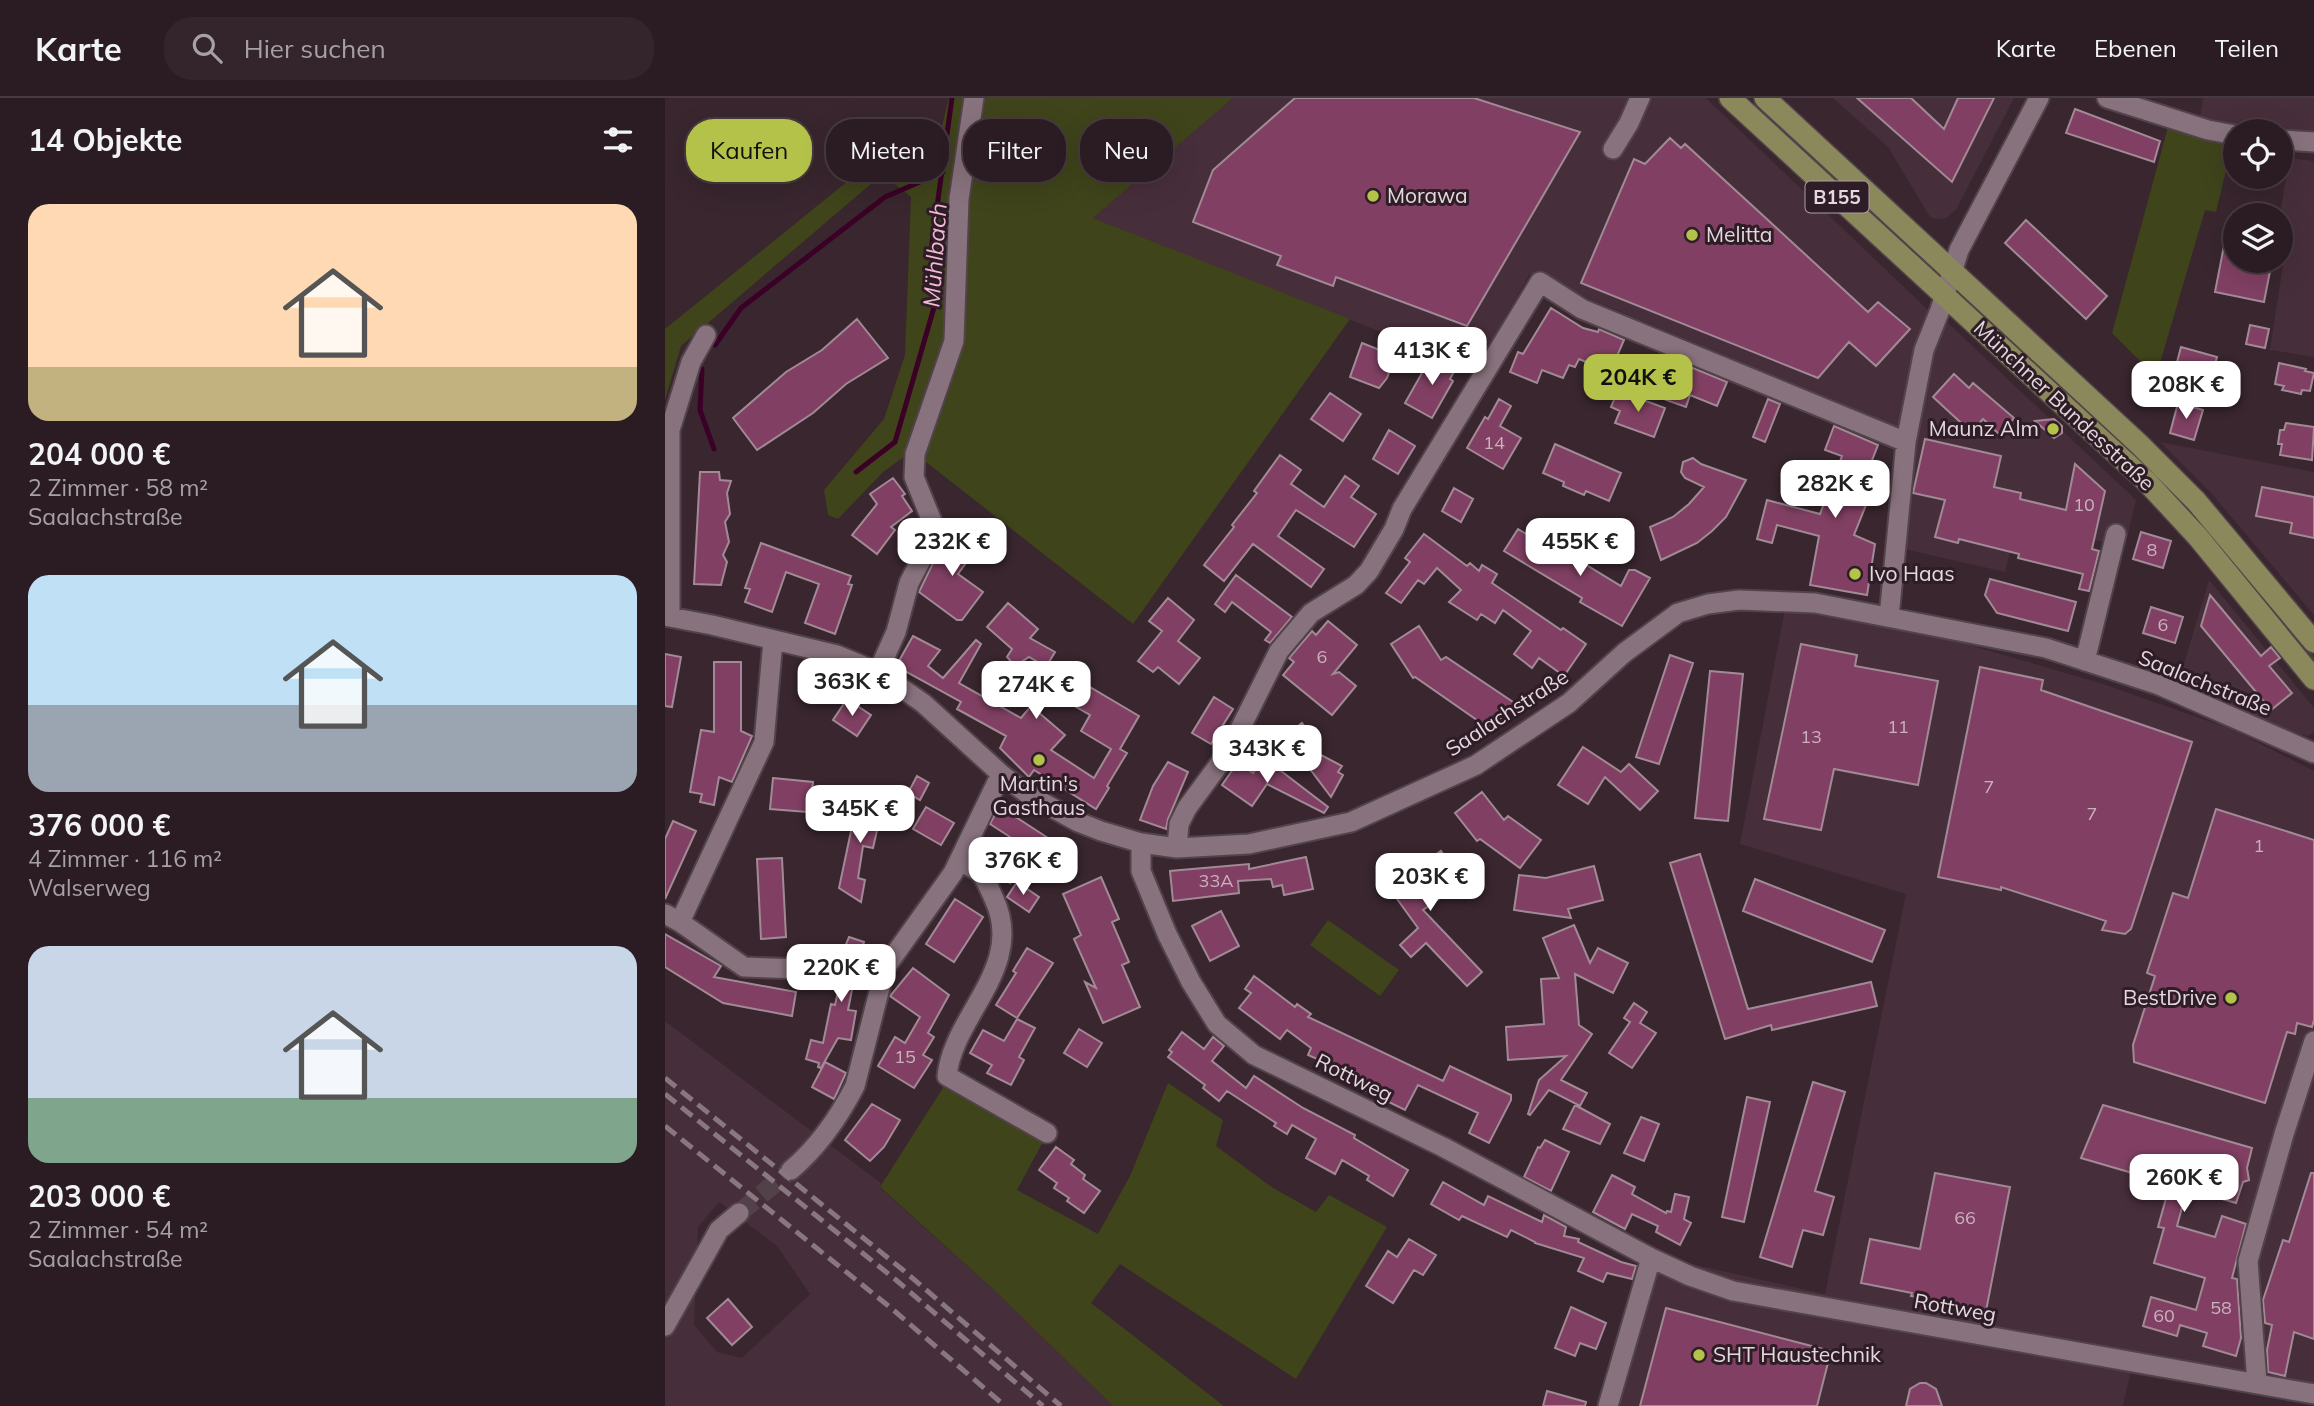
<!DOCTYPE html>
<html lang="de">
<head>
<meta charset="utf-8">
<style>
	:root { --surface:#2b1c23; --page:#33252b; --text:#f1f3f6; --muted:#a6a1a6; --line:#473a41; --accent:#b5c24a }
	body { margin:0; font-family:Mulish,sans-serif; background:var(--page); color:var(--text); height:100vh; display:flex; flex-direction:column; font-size:26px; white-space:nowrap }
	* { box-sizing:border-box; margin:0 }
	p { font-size:23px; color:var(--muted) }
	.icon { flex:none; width:38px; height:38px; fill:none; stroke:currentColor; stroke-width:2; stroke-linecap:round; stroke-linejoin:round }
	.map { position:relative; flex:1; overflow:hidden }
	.sheet { display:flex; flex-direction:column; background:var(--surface); width:665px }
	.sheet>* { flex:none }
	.guide { position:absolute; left:21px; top:21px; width:665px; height:63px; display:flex; gap:14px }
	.tools { position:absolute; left:1558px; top:21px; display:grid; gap:14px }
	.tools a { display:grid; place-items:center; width:70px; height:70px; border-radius:50%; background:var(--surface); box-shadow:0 7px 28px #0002,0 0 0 2px var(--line); font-size:35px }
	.price { position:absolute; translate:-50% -60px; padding:0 16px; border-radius:14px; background:#fff; color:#222; font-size:23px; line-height:46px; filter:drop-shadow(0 2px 4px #0008) }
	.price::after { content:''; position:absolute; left:50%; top:42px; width:21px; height:16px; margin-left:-10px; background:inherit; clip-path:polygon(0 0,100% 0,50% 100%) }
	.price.selected { background:var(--accent); color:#111 }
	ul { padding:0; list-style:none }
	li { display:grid; align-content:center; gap:14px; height:371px; padding:0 28px }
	li span { display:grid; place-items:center; height:217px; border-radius:21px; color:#555 }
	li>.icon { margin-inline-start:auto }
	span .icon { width:126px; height:126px; fill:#fffc; stroke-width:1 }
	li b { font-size:30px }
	h2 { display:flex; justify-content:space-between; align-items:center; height:84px; padding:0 28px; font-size:30px }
	.tag { padding:0 24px; border-radius:28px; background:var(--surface); box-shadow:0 7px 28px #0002,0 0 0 2px var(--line); font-size:24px; line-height:63px }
	.tag.selected { background:var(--accent); color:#111 }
	header { display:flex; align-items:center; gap:42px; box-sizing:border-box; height:98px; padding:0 35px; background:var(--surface); border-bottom:2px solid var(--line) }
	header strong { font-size:33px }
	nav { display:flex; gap:38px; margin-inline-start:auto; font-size:24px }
	.search { width:490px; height:63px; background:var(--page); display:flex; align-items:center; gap:18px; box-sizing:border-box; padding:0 24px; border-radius:28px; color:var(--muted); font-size:26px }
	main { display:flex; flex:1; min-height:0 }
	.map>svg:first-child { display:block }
	.built { fill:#472e3b; fill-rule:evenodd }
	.green { fill:#3f441b }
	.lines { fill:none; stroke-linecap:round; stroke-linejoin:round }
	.stream { stroke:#3b0025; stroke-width:5 }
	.building { fill:#814063; stroke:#a18a95; stroke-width:2 }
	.street-tunnel { stroke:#534149; stroke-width:19; stroke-dasharray:19 10; stroke-linecap:butt }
	.street-casing { stroke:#52434a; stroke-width:23 }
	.primary-casing { stroke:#52434a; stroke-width:24 }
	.street { stroke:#88727d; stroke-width:19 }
	.primary { stroke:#8b885b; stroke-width:21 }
	.rail { stroke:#88777f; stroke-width:5; stroke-dasharray:14 7; stroke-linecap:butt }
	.poi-dot { fill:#b5c24a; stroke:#2e1d26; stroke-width:2.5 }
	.labels { text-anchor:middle; stroke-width:6; stroke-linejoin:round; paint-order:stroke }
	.number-label { font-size:18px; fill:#cbb1be }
	.shield { fill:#2e1d26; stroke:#ad9fa6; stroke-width:2 }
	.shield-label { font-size:19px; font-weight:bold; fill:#e4d7dd }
	.poi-label { font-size:21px; fill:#e4d7dd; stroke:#2e1d26; text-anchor:start }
	.street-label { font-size:21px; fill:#e4d7dd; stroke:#2e1d26 }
	.water-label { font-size:23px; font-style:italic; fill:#f4b9d6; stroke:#2e1d26 }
</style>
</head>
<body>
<header>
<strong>Karte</strong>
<div class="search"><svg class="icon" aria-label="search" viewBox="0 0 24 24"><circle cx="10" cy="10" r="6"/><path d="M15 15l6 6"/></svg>Hier suchen</div>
<nav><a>Karte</a><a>Ebenen</a><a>Teilen</a></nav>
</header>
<main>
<section class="sheet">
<h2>14 Objekte<svg class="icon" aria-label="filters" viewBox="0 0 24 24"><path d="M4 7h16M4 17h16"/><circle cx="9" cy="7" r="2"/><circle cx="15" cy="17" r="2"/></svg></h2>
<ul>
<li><span style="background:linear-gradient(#ffd9b3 75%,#c2b280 0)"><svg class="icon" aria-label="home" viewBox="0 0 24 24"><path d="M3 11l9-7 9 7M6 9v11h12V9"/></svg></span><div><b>204 000 €</b><p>2 Zimmer · 58 m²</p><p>Saalachstraße</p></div></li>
<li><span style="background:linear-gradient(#bfe0f5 60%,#9aa5b1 0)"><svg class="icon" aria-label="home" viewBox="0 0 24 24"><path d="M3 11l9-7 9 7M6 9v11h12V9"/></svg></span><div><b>376 000 €</b><p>4 Zimmer · 116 m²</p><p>Walserweg</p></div></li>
<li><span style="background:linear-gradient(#c9d6e8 70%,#7fa58c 0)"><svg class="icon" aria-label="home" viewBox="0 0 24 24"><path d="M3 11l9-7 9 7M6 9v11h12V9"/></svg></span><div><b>203 000 €</b><p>2 Zimmer · 54 m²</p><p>Saalachstraße</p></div></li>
</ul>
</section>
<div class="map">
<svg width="1649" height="1308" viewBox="0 0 1649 1308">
	<rect width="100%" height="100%" fill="#39262f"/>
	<path class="built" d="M568,0H1041L1263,212L1233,329L865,176L810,271L428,120Z
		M1168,0H1349L1291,112L1281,120L1273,121L1265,119L1223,49Z
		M1538,0H1649V39L1607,33L1535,19Z
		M1624,60L1649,63V259L1605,252L1624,127L1615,124V117Z
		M1282,224L1471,402L1460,449L1352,425L1340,474L1239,451L1251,337L1266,259Z
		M1495,344L1649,374V517L1547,396Z
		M1544,482L1649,610V634L1642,638L1615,631L1515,579Z
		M1120,511L1294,544L1435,585L1566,631L1649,673V1306L1465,1276L1458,1308H936L977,1167L1022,1165L1160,1196L1241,796L1075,746Z
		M0,923L216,1085L215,1090L329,1192L448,1308H0ZM54,1104L112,1148L145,1196L77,1260L52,1254L29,1227L33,1129Z"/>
	<path class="green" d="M284,0H568L428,120L685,221L468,526L247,353L218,374L173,421L163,417L159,392L219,321L240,257L246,99L229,85H207L16,248L0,302V231L220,53L277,28Z
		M1503,29L1567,47L1551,114L1540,112L1491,279L1447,235Z
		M1318,213C1384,274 1453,334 1515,400C1562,450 1605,504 1649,558V565L1314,217L1315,214Z
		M663,822L734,872L715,898L645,847Z
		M281,985L380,1040L352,1092L433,1136L465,1078L503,985L558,1022L551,1048L608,1090L651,1114L664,1097L722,1129L631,1281L455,1166L426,1205L559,1308H448L329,1192L215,1089Z"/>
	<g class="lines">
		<path class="stream" d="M50,247L76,210L220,99L278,74
			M37,271L35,312L49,351
			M191,374L230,344L270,206L267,145L287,0"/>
	</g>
	<path class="building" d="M630,0H809L915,34L802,228L671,179L668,188L612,167L616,158L528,124L548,72Z
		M1192,0H1246L1279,31L1293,0H1329L1287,84Z
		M1410,11L1495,43L1489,64L1401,35Z
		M1005,40L1016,50L1020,46L1203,214L1213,204L1245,231L1211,268L1184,244L1153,280L916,185L969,61L980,66Z
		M1361,122L1442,198L1421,221L1340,145Z
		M1563,127H1570V163H1607L1599,204L1550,194Z
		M886,210L918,230L933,234L934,231L959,242L949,265L938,261L935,270L914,261L910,269L904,267L898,280L877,272L872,285L845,274L853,254L858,256Z
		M192,221L223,260L181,286L148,315L92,352L68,320L121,274L157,252Z
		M1585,227L1604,231L1600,250L1581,246Z
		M697,245L730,258L722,280L714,290L685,279Z
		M1516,249L1552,259L1545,286L1519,280L1521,270L1511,268Z
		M766,259L792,268L785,281L788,283L767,320L740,305Z
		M1016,265L1062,284L1052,308L1025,297L1021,309L1001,302Z
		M1614,265L1641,271L1640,273L1649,275L1645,293L1637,292L1636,296L1617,292L1619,288L1610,286Z
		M1289,276L1304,290L1308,285L1349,320L1334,336L1318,321L1306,334L1268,299Z
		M665,295L696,316L678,343L646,321Z
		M962,296L1000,310L989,339L950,325L955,313L946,309L951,297L960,301Z
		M834,301L846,308L835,328L856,340L838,371L802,350L820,319L823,321Z
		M1103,301L1115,306L1100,344L1088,339Z
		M1513,305L1538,312L1529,342L1505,335Z
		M1389,321L1397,328V335L1389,340L1370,323Z
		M1621,325L1649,329L1647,362L1615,357L1617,346H1613L1615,332H1619Z
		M1169,328L1213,347L1195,393L1205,397L1189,437L1210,446L1202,497L1145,487L1154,438L1112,427L1107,445L1092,441L1102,402L1155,416L1177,358L1160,352Z
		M724,332L750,348L733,376L708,361Z
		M1260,341L1336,358L1329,389L1356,395L1355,401L1401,412L1410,366L1440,393L1427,451L1434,453L1424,493L1414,491L1418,476L1353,460L1354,456L1294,441L1293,445L1270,439L1280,402L1248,395Z
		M890,346L956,375L944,403L921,393L919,397L898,388L899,384L878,375Z
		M615,357L636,372L626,386L659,409L680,378L694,388L686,399L711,416L689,449L631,412L613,438L659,471L646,489L588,446L559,483L539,467L569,429L567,427L592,395L589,393Z
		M1028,360L1036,366L1081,382L1061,419L1047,433L1032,445L996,462L985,429L1008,419L1024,406L1039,389L1020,380L1016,374L1018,364Z
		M35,374H54L55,382L66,383L62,395L65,416L60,424L64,444L58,457L62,464L56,487L29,486Z
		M228,380L240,396L237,398L247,413L226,429L230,432L212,456L187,437L212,406L205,396Z
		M1597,389L1649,399V440L1625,435L1627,425L1591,418Z
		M789,390L808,401L796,424L777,413Z
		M293,431L314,447L293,476L318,494L297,522H292L254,494L268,465Z
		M853,431L893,455L895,451L956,488L964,472H970L985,480L957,528L915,504L917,500L839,453Z
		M1476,434L1506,443L1498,470L1468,461Z
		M759,436L802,468L805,465L814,473L817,467L832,476L827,485L896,532L898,530L921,546L899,578L874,560L867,570L849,556L866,533L838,512L830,525L816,516L812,522L784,504L796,492L772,470L759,486L753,482L736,505L721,495L745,464L740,460Z
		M96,445L186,478L183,486L187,487L170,536L140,525L154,486L121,474L107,514L80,504L85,491L80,490Z
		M571,477L627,519L605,545L600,542L606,534L567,504L560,514L550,506Z
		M1325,481L1411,504L1403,533L1332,515L1320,497Z
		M1545,497L1596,558L1606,549L1615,560L1604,568L1627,595L1606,612L1536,528Z
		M503,500L529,522L513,543L535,560L514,586L493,569L488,574L473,563L497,533L484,523Z
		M343,505L373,531L365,540L390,554L381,569L364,559L350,568L342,559L347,551L322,529Z
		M1486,509L1518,519L1510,545L1478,535Z
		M663,523L692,547L668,576L674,574L691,588L667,617L618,577L629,564L624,560L647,533L651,537Z
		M754,528L776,562L781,559L854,608L822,629L750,579L748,580L726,546Z
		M248,538L275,552L263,568L278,580L311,542L316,546L294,585L356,620L366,608L400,637L386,652L429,680L446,651L416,633L425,617L378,590V585L390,564L422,582L420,586L474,618L455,651L462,655L442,688L444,690L431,711L369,672L364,679L335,650L341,638L292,611L296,604L231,568Z
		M1136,546L1192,557L1190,568L1273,583L1253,687L1169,671L1156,732L1099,721Z
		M0,556L16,559L7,609L0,608Z
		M1005,557L1028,565L994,666L971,659Z
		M49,564H76V633L87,638L67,684L54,679L49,707L35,704L37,696L25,694L36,632L49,634Z
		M1315,569L1378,582L1376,592L1527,644L1466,831L1460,836L1437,832L1441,823L1336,789V792L1273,779Z
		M1045,573L1078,576L1063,723L1030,720Z
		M549,599L568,611L546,646L527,635Z
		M182,601L206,617L192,638L168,622Z
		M637,625L647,638L635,646L677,668L673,674L678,677L666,699L620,638Z
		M918,649L956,674L964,666L993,693L975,712L940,679L923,706L893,687Z
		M599,660L663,709L659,715L602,686L587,708L557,687L573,664L588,675Z
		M503,664L523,674L503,721L501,731L475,722L488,688Z
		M252,678L264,685L255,702L243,695Z
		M108,680L148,684L146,704L143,703L142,714L105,711Z
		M817,694L839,722L843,718L876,742L855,770L815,741L812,743L790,715Z
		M193,700L218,706L208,750L198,748L193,780L200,782L196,804L174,790Z
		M334,708L383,740L370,760L364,756L345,785L330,775L326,769L345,739L325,726Z
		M261,709L289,725L276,747L248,731Z
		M1551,711L1649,742V922L1647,929L1632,925L1630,936L1622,934L1600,1005L1469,964L1468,947L1490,878L1482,875L1508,795L1523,800Z
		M8,723L31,733L0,801V741Z
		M776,753L791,774L775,786L782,795L758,812L817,874L802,888L761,845L746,859L735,847L753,830L722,787L740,775L737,771L756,758L760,764Z
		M1035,756L1083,911L1206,884L1212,908L1107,932L1106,927L1060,941L1005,765Z
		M641,759L648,791L619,797L617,787L608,789L606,781L573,783L574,795L508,803L505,773L584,766V771Z
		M117,760L121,839L96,841L92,761Z
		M929,768L938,802L903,811L906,820L849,812L854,777L881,780Z
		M436,779L454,821L447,824L464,864L457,867L475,909L438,925L420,884L431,890L409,841L416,837L398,796Z
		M1090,781L1220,832L1207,864L1078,813Z
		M352,784L374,799L364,814L342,799Z
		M290,801L318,819L289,864L261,846Z
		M556,813L574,848L545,863L527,828Z
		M909,827L925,865L933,850L963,865L948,895L910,876L914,927L927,936L896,982L922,995L915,1008L884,992L865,1017L863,1016L874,982L901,958L843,962L841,929L879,926L876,881L894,880L878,840Z
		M0,836L56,868L49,879L131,894L127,918L58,905L0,869Z
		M184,839L199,844L195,856L201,859L192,883L189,882L183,912L191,913L186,942L173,940L156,970L153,969L154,965L141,961L146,942L158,945L166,906L170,907L177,876L170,874Z
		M362,850L388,865L352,920L331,907L351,875L348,873Z
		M248,870L284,897L263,935L269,939L258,957L267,962L249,990L213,968L230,939L240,945L255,919L225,898Z
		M589,878L630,909L632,906L646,916L643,919L778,983L785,968L846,997V1002L824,1045L804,1035L813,1015L753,987L740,1012L691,988L695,980L643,957L646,950L622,932L615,941L574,910L586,895L580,891Z
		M969,905L982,914L975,925L991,935L967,970L944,955L965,924L959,920Z
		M352,921L370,930L354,959L359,962L346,987L322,975L327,967L305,955L318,932L339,943Z
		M414,931L437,945L422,969L399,955Z
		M517,934L539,951L548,939L559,948L547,963L581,990L589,978L638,1010L690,1037L689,1040L743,1072L728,1098L702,1082L704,1078L677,1062L670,1076L641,1060L651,1041L627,1027L622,1036L609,1028L611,1025L562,993L554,1003L538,990L540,987L503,959L507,954L504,952Z
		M160,964L181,975L169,1001L147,989Z
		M1148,984L1180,994L1150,1093L1169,1099L1158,1137L1138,1132L1127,1169L1095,1159Z
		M1082,999L1105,1004L1079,1124L1057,1119Z
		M207,1006L235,1022L219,1049L205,1063L180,1042Z
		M910,1007L945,1026L935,1046L898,1031Z
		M1438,1007L1587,1050L1582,1070L1584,1082L1578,1084L1571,1105L1522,1091L1512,1128L1550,1139L1557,1118L1581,1126L1567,1180L1572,1181L1576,1240L1571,1258L1538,1248L1542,1235L1515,1227L1512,1238L1478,1228L1486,1199L1531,1212L1540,1180L1489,1165L1499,1130L1493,1129L1505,1086L1416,1060Z
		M976,1019L994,1026L979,1063L959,1055Z
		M880,1042L904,1054L886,1093L859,1079L873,1049L875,1050Z
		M391,1049L409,1062L406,1066L420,1077L418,1081L435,1093L419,1115L402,1103L404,1100L389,1090L392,1085L374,1072Z
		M1270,1075L1345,1089L1321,1213L1246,1198L1247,1195L1196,1185L1205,1141L1255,1151Z
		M1646,1075H1649V1241L1629,1234L1620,1278L1603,1274L1602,1252L1607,1227L1600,1225L1598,1202L1618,1142L1624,1144Z
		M947,1077L970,1089L967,1096L1001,1115L1002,1113L1006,1114L1010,1096L1024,1099L1019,1121L1026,1125L1015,1147L991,1134L993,1128L967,1116L960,1131L928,1114Z
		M778,1084L819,1107L823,1098L877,1124L879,1117L901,1129L899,1138L914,1141L913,1144L956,1164L971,1168L967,1181L942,1175L938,1184L913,1173L919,1160L870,1145V1144L846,1132L842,1139L797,1118L794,1122L766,1106Z
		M744,1141L771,1157L758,1177L749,1172L728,1205L701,1188L723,1153L732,1159Z
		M63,1201L87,1229L67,1247L42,1220Z
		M906,1209L941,1225L931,1251L915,1245L910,1258L890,1250Z
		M1001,1210L1166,1253L1152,1308H975Z
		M1255,1285H1261L1271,1291L1277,1308H1241L1245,1291Z
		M882,1293L921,1304L920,1308H878Z"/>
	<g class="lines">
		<path class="street-tunnel" d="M74,1115L126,1072"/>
		<defs>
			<path id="street" d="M1442,0L1543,32L1570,37
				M1615,42L1649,44
				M948,51L964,25L975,0
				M0,518L47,527L172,557L213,574L258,605L336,676L364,697L413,724L436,733L476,745L512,750L584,746L686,724L811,667L904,605L959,555L1013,515L1043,506L1074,502L1150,505L1381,550L1494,587L1649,655
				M5,519V332L26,264L41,237
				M1224,519L1241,344L1259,252L1275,212L1294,152L1374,0
				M1420,563L1451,436
				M213,574L231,534L244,485L271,433L249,379L250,356L289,243L294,101L309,0
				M476,745V773L502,836L526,884L552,926L589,957L778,1049L986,1160L1025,1178L1068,1193L1649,1296
				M512,750L514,726L522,710L564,653L614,553L646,515L691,487L704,473L729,431L737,411L875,184L917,211L1241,344
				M294,763C319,775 318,776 329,801C361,869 288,917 282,978L382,1035
				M0,816L15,824L99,644L108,542
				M15,824L79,869L136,871
				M126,1072C153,1049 174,1019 190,988L220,870L288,775L336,676
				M0,1228L54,1132L74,1115
				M1592,1285L1583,1163L1619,1036L1649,943
				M943,1308L986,1160"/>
			<path id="primary" d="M1065,0L1482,384L1533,439L1649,581
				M1100,0L1474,346L1531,403L1649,544"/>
		</defs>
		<use href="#street" class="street-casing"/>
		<use href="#primary" class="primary-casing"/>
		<use href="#street" class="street"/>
		<use href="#primary" class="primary"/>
		<path class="rail" d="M0,980L238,1172L396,1308
			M0,996L231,1182L378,1308
			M0,1028L226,1210L340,1308"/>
	</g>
	<g class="poi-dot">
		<circle cx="708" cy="98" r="7"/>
		<circle cx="1027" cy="137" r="7"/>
		<circle cx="1388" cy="331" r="7"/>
		<circle cx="1190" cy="476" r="7"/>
		<circle cx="374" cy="662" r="7"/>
		<circle cx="1566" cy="900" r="7"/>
		<circle cx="1034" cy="1257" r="7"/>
	</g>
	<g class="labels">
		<g class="number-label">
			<text x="829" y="351">14</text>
			<text x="1419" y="413">10</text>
			<text x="1487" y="458">8</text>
			<text x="1498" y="533">6</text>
			<text x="657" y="565">6</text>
			<text x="1233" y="635">11</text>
			<text x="1146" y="645">13</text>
			<text x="1324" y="695">7</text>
			<text x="1427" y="722">7</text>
			<text x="1594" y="754">1</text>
			<text x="551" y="789">33A</text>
			<text x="240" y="965">15</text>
			<text x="1300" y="1126">66</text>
			<text x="1556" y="1216">58</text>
			<text x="1499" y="1224">60</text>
		</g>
		<rect class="shield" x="1140.5" y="83.5" width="63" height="31" rx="5"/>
		<g class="shield-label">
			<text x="1172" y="106">B155</text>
		</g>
		<g class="poi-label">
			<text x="722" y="105">Morawa</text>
			<text x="1041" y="144">Melitta</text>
			<text x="1374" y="338" text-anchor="end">Maunz Alm</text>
			<text x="1204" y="483">Ivo Haas</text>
			<text x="374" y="693" text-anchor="middle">Martin's<tspan x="374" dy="24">Gasthaus</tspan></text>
			<text x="1552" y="907" text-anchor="end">BestDrive</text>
			<text x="1048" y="1264">SHT Haustechnik</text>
		</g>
		<g class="street-label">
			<text transform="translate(1399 308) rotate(43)" y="7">Münchner Bundesstraße</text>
			<text transform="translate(1540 585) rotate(22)" y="7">Saalachstraße</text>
			<text transform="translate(842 615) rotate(-33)" y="7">Saalachstraße</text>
			<text transform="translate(689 980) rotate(26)" y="7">Rottweg</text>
			<text transform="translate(1290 1210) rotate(10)" y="7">Rottweg</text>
		</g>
		<g class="water-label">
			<text transform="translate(270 157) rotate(-86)" y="8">Mühlbach</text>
		</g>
	</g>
</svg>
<div class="tools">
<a><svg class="icon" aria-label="locate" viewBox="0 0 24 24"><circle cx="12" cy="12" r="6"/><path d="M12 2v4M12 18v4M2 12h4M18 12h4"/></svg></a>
<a><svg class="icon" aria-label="layers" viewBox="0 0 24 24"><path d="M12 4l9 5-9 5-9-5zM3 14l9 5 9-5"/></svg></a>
</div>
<b class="price" style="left:767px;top:289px">413K €</b>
<b class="price selected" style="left:973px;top:316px">204K €</b>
<b class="price" style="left:1521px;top:323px">208K €</b>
<b class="price" style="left:1170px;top:422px">282K €</b>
<b class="price" style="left:287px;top:480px">232K €</b>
<b class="price" style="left:915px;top:480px">455K €</b>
<b class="price" style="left:187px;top:620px">363K €</b>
<b class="price" style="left:371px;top:623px">274K €</b>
<b class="price" style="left:602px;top:687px">343K €</b>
<b class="price" style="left:195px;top:747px">345K €</b>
<b class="price" style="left:358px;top:799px">376K €</b>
<b class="price" style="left:765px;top:815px">203K €</b>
<b class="price" style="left:176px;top:906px">220K €</b>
<b class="price" style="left:1519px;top:1116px">260K €</b>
<div class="guide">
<a class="tag selected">Kaufen</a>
<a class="tag">Mieten</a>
<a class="tag">Filter</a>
<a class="tag">Neu</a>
</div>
</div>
</main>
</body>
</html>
